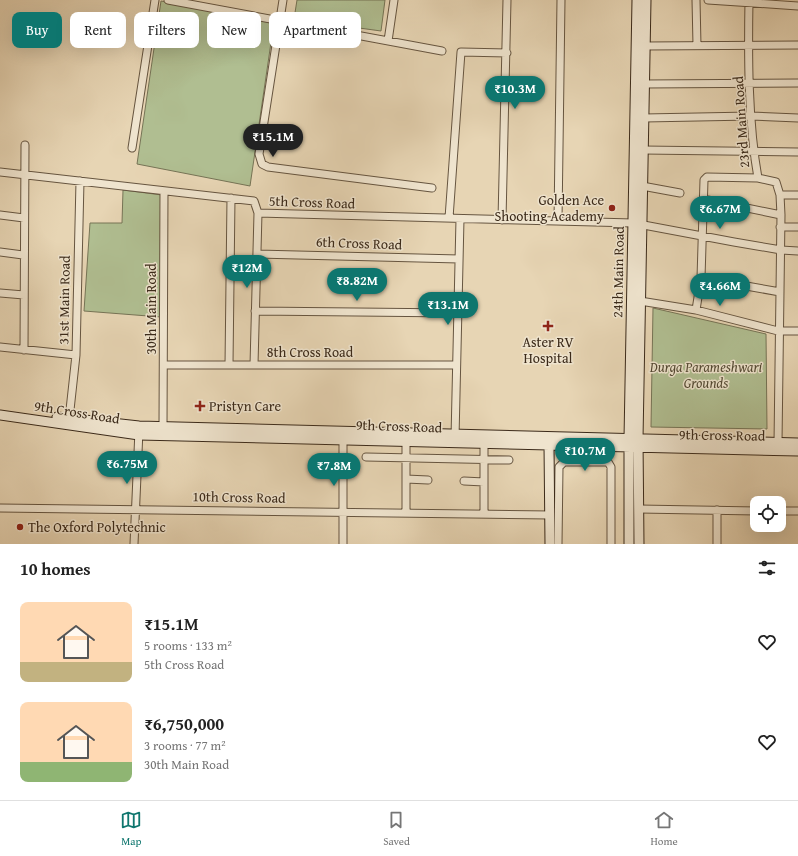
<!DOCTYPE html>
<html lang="en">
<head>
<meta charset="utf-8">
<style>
	:root { --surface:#fff; --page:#f2f2f2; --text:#222; --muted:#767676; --line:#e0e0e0; --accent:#0f766e }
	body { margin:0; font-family:"Gentium Book Plus",serif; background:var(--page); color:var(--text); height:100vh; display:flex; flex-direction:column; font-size:15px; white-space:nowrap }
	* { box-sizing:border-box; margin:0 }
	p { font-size:13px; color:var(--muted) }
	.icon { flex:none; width:22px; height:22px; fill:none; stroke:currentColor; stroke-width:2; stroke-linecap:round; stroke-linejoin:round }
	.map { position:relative; height:544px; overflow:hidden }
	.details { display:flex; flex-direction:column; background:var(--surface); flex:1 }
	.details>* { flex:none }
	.guide { position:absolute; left:12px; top:12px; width:400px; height:36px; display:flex; gap:8px }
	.tools { position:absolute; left:750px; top:496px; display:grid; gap:8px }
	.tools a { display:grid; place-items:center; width:36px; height:36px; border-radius:8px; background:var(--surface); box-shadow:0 4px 16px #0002; font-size:20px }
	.price { position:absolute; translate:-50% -34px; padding:0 9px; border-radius:14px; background:var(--accent); color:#fff; font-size:13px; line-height:26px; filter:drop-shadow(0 1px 2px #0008) }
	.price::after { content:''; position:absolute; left:50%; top:24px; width:12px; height:9px; margin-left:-6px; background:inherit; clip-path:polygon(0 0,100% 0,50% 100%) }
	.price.current { background:#222; color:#fff }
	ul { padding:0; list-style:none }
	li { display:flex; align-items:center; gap:12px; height:100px; padding:0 20px }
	li span { display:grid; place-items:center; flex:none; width:112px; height:80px; border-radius:8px; color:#555 }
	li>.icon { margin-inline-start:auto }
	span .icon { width:48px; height:48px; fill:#fffc; stroke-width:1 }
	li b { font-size:17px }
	h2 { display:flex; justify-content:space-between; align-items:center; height:48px; padding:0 20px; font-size:17px }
	.tag { padding:0 14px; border-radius:8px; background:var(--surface); box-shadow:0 4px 16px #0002; font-size:14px; line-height:36px }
	.tag.current { background:var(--accent); color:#fff }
	.menu { display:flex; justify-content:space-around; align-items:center; height:56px; border-top:1px solid var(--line); background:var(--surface); font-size:11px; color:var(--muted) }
	.menu a { display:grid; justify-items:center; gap:2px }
	.menu .current { color:var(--accent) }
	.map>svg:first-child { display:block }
	.green { fill:#b0be91; stroke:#767456 }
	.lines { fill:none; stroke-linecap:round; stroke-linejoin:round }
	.street-casing { stroke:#665540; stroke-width:9 }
	.secondary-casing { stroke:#3b2a1a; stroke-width:11 }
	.street { stroke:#efe4ce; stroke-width:7 }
	.secondary { stroke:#efe4ce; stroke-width:9 }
	.poi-dot { fill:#8f2418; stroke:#efe4ce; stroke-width:1.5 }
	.labels { text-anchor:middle; stroke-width:3; stroke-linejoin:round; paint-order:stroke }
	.street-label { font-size:14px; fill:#3b2a1a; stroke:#efe4ce }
	.poi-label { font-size:14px; fill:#3b2a1a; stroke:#efe4ce; text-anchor:start }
	.park-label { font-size:14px; font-style:italic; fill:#524832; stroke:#efe4ce }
</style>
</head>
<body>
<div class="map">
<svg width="798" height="544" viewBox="0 0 798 544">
	<rect width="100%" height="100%" fill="#e7d5b4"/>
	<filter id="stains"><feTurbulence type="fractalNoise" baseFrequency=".005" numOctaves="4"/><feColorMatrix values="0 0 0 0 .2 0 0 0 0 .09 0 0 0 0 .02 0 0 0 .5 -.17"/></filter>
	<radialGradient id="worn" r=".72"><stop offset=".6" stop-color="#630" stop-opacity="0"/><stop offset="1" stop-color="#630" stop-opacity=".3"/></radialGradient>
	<path class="green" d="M297,0H385L381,31L294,19Z
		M161,1L274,22L250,186L137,164Z
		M123,190L162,195L161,317L84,311L90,223H122Z
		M653,308L766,334L767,429L651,427Z"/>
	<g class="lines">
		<defs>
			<path id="street" d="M168,0L442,51
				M283,0L259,154L262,164L268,167L432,188
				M696,0L697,45
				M708,0L798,6
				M749,0C748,57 748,122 758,178
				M388,41L394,0
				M645,46L798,45
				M644,84L798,83
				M644,118L751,116L798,118
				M132,148L155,0
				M643,150L798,152
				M0,172L254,201L258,213L633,223L734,242L781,250L798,251
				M642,186L680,193
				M780,195H798
				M703,199L781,215
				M0,215L24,218
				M449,218L461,52L507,53
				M502,220L507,0
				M558,221L561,0
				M780,227H798
				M0,252L23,255
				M257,254L459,259
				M701,278L780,292
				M0,293L24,295
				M640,301L696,310L778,331H798
				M696,310L701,278L704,180L707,177L758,178L776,182L780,195L781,215L778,443
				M255,311L458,313
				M0,347L76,355
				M24,350L25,145
				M164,365H456
				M229,365L231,198
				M254,365L258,213
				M69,419L76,355L80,181
				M163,427L164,191
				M343,435V544
				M455,438L460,219
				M406,441V513
				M484,443V514
				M366,457L509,460
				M406,479L428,480
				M464,481L484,482
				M0,508L550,515
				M639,509L757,511
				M717,510V544
				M779,511H798
				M134,544L139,430
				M558,544L559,467L564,462H608L611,467V544"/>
			<path id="secondary" d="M0,415L139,435L798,451
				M57,417L139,426L798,443
				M549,445L550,544
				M629,544V439L637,0
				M639,544L638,439L646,0"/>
		</defs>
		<use href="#street" class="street-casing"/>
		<use href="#secondary" class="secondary-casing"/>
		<use href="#street" class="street"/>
		<use href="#secondary" class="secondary"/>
	</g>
	<g class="poi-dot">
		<circle cx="612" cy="208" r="4"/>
		<path d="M546 320h4v4h4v4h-4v4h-4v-4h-4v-4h4z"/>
		<path d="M198 400h4v4h4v4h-4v4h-4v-4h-4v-4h4z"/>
		<circle cx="20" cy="527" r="4"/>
	</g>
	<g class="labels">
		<g class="street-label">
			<text transform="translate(741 122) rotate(-94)" y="5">23rd Main Road</text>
			<text transform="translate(312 202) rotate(2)" y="5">5th Cross Road</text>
			<text transform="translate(359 243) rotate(2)" y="5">6th Cross Road</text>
			<text transform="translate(618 272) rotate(-89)" y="5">24th Main Road</text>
			<text transform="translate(64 300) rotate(-89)" y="5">31st Main Road</text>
			<text transform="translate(151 309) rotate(-90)" y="5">30th Main Road</text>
			<text x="310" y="357">8th Cross Road</text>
			<text transform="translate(77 412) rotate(9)" y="5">9th Cross Road</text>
			<text transform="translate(399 426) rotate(2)" y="5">9th Cross Road</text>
			<text transform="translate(722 435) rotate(1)" y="5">9th Cross Road</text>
			<text transform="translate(239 497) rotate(1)" y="5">10th Cross Road</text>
		</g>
		<g class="poi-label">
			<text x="604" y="205" text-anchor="end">Golden Ace<tspan x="604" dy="16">Shooting Academy</tspan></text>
			<text x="548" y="347" text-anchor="middle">Aster RV<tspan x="548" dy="16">Hospital</tspan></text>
			<text x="209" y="411">Pristyn Care</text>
			<text x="28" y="532">The Oxford Polytechnic</text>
		</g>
		<g class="park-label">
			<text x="706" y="372">Durga Parameshwari<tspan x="706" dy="16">Grounds</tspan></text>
		</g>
	</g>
	<rect width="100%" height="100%" filter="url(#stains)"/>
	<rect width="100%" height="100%" fill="url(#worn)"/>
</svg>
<div class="tools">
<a><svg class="icon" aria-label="locate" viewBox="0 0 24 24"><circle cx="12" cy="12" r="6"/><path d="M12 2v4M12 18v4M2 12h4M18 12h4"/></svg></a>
</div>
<b class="price" style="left:515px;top:110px">₹10.3M</b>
<b class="price current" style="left:273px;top:158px">₹15.1M</b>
<b class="price" style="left:720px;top:230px">₹6.67M</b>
<b class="price" style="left:247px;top:289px">₹12M</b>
<b class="price" style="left:357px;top:302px">₹8.82M</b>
<b class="price" style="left:720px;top:307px">₹4.66M</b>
<b class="price" style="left:448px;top:326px">₹13.1M</b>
<b class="price" style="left:585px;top:472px">₹10.7M</b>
<b class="price" style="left:127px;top:485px">₹6.75M</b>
<b class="price" style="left:334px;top:487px">₹7.8M</b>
<div class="guide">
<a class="tag current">Buy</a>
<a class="tag">Rent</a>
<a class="tag">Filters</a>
<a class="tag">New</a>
<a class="tag">Apartment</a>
</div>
</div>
<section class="details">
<h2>10 homes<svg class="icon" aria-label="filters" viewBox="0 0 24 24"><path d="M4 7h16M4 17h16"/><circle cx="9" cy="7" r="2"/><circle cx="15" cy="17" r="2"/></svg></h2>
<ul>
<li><span style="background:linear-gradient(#ffd9b3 75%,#c2b280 0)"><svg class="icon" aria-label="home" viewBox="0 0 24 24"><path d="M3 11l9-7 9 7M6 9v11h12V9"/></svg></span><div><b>₹15.1M</b><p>5 rooms · 133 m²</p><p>5th Cross Road</p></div><svg class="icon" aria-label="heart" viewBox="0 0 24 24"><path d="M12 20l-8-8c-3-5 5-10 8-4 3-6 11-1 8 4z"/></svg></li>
<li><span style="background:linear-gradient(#ffd9b3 75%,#8fb573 0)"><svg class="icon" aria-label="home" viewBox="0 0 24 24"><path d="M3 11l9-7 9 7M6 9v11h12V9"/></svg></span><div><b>₹6,750,000</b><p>3 rooms · 77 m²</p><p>30th Main Road</p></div><svg class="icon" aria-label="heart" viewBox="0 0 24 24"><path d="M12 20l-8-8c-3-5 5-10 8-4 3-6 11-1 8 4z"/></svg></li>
</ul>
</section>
<nav class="menu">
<a class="current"><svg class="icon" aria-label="map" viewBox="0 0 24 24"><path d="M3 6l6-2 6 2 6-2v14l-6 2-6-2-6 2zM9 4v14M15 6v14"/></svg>Map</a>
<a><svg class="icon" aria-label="saved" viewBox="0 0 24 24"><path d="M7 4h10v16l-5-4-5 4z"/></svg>Saved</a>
<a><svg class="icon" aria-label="home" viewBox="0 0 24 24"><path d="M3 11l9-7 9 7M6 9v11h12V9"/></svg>Home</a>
</nav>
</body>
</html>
